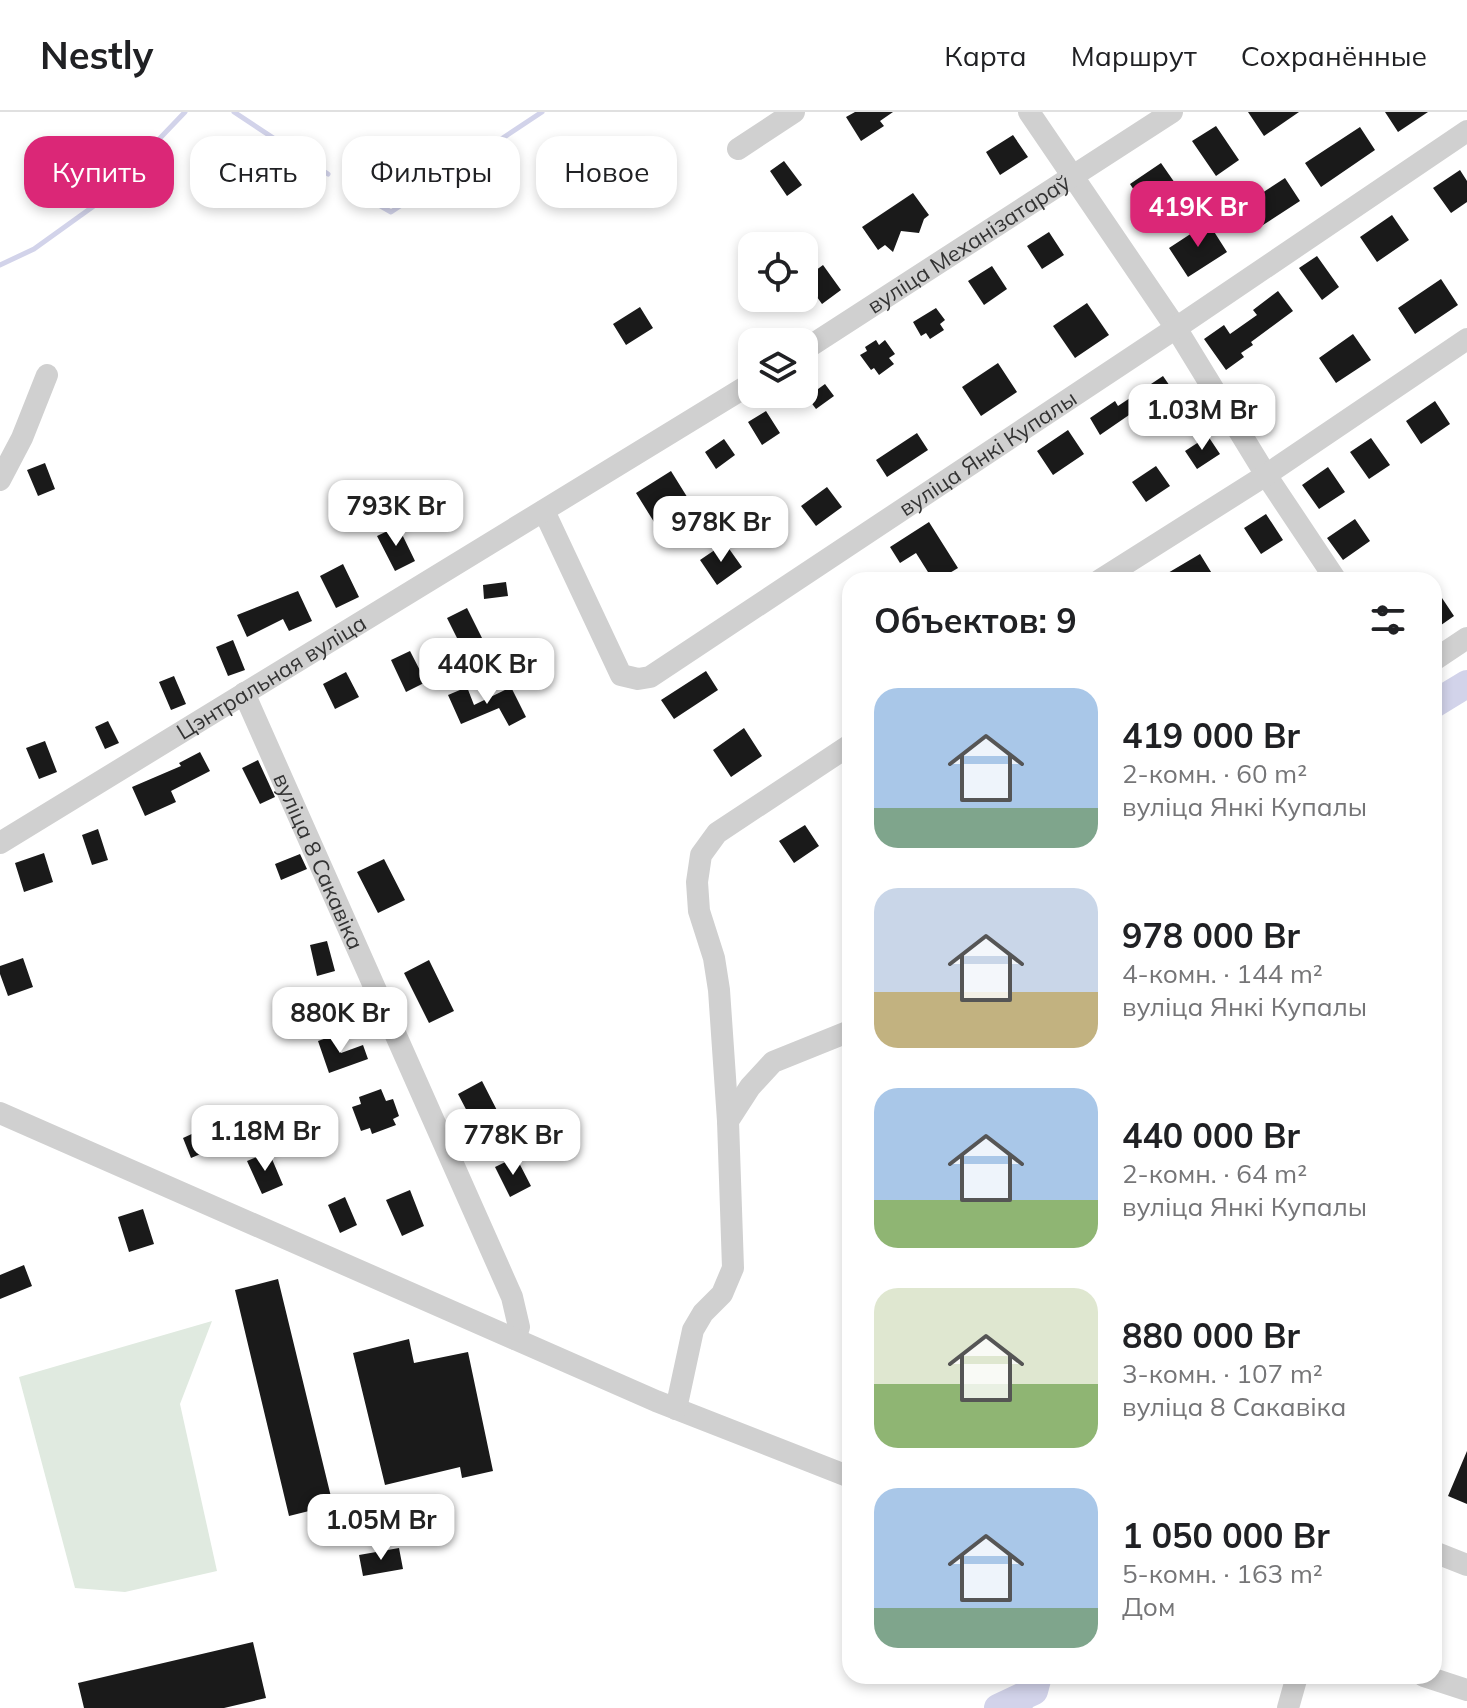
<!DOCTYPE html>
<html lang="ru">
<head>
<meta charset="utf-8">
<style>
	:root { --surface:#fff; --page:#f2f2f2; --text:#202124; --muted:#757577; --line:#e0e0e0; --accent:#db2777 }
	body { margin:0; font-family:Mulish,sans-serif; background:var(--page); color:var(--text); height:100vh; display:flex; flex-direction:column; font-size:30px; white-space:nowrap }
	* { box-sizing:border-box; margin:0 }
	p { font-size:26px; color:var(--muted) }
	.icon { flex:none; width:44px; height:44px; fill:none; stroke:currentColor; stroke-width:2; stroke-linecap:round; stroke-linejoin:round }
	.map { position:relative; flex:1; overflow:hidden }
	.details { position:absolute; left:842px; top:460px; width:600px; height:1112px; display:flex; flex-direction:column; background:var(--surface); border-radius:24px; box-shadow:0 4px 12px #0003 }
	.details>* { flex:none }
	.banner { position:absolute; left:24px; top:24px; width:698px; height:72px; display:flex; gap:16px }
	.fabs { position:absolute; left:738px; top:120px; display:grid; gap:16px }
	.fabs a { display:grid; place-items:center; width:80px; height:80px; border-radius:16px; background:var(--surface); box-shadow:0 4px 12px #0003; font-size:40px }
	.price { position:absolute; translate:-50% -68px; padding:0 18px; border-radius:16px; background:#fff; color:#222; font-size:26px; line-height:52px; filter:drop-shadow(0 2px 4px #0008) }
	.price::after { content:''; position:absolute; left:50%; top:48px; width:24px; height:18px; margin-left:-12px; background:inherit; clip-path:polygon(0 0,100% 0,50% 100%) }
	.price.selected { background:var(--accent); color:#fff }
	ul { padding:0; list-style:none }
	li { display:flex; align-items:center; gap:24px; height:200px; padding:0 32px }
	li span { display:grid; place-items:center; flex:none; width:224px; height:160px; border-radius:24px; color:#555 }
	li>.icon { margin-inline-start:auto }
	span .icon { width:96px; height:96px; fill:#fffc; stroke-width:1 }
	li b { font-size:34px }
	h2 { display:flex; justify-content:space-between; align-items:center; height:96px; padding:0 32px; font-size:34px }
	.chip { padding:0 28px; border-radius:24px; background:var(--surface); box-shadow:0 4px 12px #0003; font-size:28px; line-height:72px }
	.chip.selected { background:var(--accent); color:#fff }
	header { display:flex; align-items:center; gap:48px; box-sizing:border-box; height:112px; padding:0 40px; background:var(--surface); border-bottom:2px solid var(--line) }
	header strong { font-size:38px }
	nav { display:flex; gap:44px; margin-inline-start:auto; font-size:28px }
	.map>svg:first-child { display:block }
	.green { fill:#e0eae0 }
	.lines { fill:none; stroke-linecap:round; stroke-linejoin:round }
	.stream { stroke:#d2d3ea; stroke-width:5 }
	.river { stroke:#d2d3ea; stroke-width:28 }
	.building { fill:#1a1a1a }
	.minor { stroke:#d0d0d0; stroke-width:22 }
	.labels { text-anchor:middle; stroke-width:8; stroke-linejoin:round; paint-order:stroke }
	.street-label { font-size:22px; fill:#333; stroke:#fff }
</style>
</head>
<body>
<header>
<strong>Nestly</strong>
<nav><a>Карта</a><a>Маршрут</a><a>Сохранённые</a></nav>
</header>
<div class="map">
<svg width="1467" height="1596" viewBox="0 0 1467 1596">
	<rect width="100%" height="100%" fill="#fff"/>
	<path class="green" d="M212,1209L180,1292L217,1459L125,1480L75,1476L19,1265Z"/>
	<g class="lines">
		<path class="stream" d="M234,0L328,62
			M358,81L391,100L542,0
			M0,153L34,137L98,91L185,0
			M1030,1596L1034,1579"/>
		<path class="river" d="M1434,592L1467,572
			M998,1596L1034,1579L1038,1564"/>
	</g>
	<path class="building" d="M855,0H893L880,9L884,14L861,29L846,5Z
		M1248,0H1299L1264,24Z
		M1385,0H1428L1398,20Z
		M1216,14L1239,48L1216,64L1192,29Z
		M1360,15L1375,38L1321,75L1305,51Z
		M1013,23L1028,45L1000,63L986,40Z
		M784,49L802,73L787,84L770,59Z
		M1161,51L1177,74L1145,95L1130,72Z
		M1460,58L1467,69V90L1451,101L1433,76Z
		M1285,66L1300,89L1263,113L1248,90Z
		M913,81L929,103L924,107L919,121L901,119L893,140L885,133L878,138L862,115Z
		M1392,103L1409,128L1377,150L1360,125Z
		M1206,107L1227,140L1188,165L1169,136L1192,121L1190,118Z
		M1049,120L1064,143L1042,157L1027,134Z
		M1317,144L1339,175L1322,188L1299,156Z
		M823,153L841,178L822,192L804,167Z
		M992,154L1007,177L984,193L968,169Z
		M1441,167L1458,193L1415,222L1398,196Z
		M1278,179L1293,199L1251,230L1253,233L1241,241L1244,245L1226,258L1204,227L1224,213L1230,222L1257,203L1253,198Z
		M1087,191L1109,223L1075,246L1053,214Z
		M640,195L653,216L626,233L613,212Z
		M936,196L945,208L940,212L944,218L930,227L926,221L921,224L913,210Z
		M1353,222L1371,248L1336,271L1319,246Z
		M876,228L879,233L885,228L895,242L889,246L894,252L879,263L874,256L871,258L860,243L867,239L865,235Z
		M998,251L1017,280L981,304L962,275Z
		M1163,264L1174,280L1148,297L1145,292L1100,323L1090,306L1115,289L1118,294Z
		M825,272L834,284L816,297L807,285Z
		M1435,289L1450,312L1421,332L1406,309Z
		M766,299L780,321L762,333L748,310Z
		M1068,318L1084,342L1053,363L1037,339Z
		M917,321L928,338L887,365L876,348Z
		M1208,324L1220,342L1197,357L1185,339Z
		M1371,326L1390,353L1369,367L1350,340Z
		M724,327L735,343L716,357L705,340Z
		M45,351L55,377L38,384L27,358Z
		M1156,354L1170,374L1146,390L1132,370Z
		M1328,355L1345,380L1319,397L1302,373Z
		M671,359L694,396L659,418L636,381Z
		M827,375L842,395L816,414L801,394Z
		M1266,402L1283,428L1261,442L1244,416Z
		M1355,407L1370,429L1343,448L1327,426Z
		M929,410L958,456L938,468H933L916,441L900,451L890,435Z
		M398,414L415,449L395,459L377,424Z
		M725,431L742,455L717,473L700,448Z
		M1200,442L1216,468H1156Z
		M343,452L359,485L336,496L320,464Z
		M506,470L508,484L484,487L483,473Z
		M1434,474L1454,504L1434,518Z
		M298,479L312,509L289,519L283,507L247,525L237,503Z
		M467,496L485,532L465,542L447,506Z
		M233,528L245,558L228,564L216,535Z
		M410,539L426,570L406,580L391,548Z
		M706,559L718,578L674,607L661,588Z
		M346,560L359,585L335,597L323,572Z
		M174,564L186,592L171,598L159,570Z
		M467,575L474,593L511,575L526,605L509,614L499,596L461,612L448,583Z
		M108,609L119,631L105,637L95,615Z
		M744,616L762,644L731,665L713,638Z
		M45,629L57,660L39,667L26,636Z
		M200,640L210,659L171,679L176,690L145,704L132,675L181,654L179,651Z
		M258,648L275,685L260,692L242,656Z
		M805,713L819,734L794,751L779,729Z
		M98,717L108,748L92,753L82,723Z
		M44,741L53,770L24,780L15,751Z
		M300,742L307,757L281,768L275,752Z
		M384,747L405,788L378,801L357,760Z
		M327,829L335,859L317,864L310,833Z
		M23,846L33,875L8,884L0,862V854Z
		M429,848L454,899L429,911L404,861Z
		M335,923L341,941L363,933L368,947L329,961L318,929Z
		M482,969L505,1014L481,1026L458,982Z
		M381,977L386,989L393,987L399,1004L393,1007L396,1013L372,1022L370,1016L361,1019L352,995L361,992L359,985Z
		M207,1015L215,1036L191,1046L183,1026Z
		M269,1040L283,1073L262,1082L247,1049Z
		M516,1045L531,1074L510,1085L495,1055Z
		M410,1078L424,1114L402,1124L386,1088Z
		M345,1085L357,1113L340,1121L328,1093Z
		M143,1097L154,1132L129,1140L118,1105Z
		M24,1153L32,1174L0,1187V1163Z
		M278,1167L333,1393L289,1404L235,1178Z
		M409,1227L414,1251L468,1240L493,1359L462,1366L460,1355L385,1373L353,1241Z
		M1467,1339V1392L1448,1384Z
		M399,1436L403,1457L363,1464L359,1443Z
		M253,1530L266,1586L224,1596H84L78,1571Z"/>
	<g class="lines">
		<g class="minor">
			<path d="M1029,0L1176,216L1266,363L1336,468"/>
			<path d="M738,37L794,0"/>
			<path id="s1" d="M804,238L1172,0"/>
			<path d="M0,368L22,326L47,263"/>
			<path id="s2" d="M544,399L621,563L638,567L650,565L1176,216L1467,19"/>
			<path d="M1100,468L1266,363L1467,227"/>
			<path d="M1434,548L1467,526"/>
			<path id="s3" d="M244,581L512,1185L519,1215L515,1227"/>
			<path id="s4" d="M0,731L752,271"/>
			<path d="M0,1001L656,1289L850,1365"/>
			<path d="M728,1009L719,878L714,846L699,799L697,770L701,743L717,721L850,633"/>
			<path d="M676,1297L693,1218L703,1201L722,1182L733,1156L728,1009L750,975L773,950L850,919"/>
			<path d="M1434,1440L1467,1453"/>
			<path d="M1424,1564L1467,1578"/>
			<path d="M1288,1596L1297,1564"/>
		</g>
	</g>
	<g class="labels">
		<g class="street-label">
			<text dy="8" stroke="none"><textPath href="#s1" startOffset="196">вуліца Механізатараў</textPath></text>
			<text dy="8" stroke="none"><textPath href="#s2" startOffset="616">вуліца Янкі Купалы</textPath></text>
			<text dy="8" stroke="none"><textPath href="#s4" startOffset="318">Цэнтральная вуліца</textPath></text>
			<text dy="8" stroke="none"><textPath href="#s3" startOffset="184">вуліца 8 Сакавіка</textPath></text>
		</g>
	</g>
</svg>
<div class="fabs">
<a><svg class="icon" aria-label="locate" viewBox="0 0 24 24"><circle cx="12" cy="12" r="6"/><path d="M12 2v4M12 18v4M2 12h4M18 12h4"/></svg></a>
<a><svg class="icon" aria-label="layers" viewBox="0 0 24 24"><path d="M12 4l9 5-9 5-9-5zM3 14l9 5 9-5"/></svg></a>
</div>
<b class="price selected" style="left:1198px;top:137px">419K Br</b>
<b class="price" style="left:1202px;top:340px">1.03M Br</b>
<b class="price" style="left:396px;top:436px">793K Br</b>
<b class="price" style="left:721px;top:452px">978K Br</b>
<b class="price" style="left:487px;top:594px">440K Br</b>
<b class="price" style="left:340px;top:943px">880K Br</b>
<b class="price" style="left:265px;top:1061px">1.18M Br</b>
<b class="price" style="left:513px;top:1065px">778K Br</b>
<b class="price" style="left:381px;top:1450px">1.05M Br</b>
<div class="banner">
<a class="chip selected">Купить</a>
<a class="chip">Снять</a>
<a class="chip">Фильтры</a>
<a class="chip">Новое</a>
</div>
<section class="details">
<h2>Объектов: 9<svg class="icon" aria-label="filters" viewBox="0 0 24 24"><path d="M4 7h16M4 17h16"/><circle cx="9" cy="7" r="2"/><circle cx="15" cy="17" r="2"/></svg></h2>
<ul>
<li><span style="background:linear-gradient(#a9c7e8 75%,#7fa58c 0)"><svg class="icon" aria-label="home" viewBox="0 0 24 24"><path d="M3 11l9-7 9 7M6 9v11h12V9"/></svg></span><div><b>419 000 Br</b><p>2-комн. · 60 m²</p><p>вуліца Янкі Купалы</p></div></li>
<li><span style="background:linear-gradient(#c9d6e8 65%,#c2b280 0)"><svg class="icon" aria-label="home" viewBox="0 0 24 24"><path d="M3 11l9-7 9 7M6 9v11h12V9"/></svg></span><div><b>978 000 Br</b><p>4-комн. · 144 m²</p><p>вуліца Янкі Купалы</p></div></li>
<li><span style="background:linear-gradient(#a9c7e8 70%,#8fb573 0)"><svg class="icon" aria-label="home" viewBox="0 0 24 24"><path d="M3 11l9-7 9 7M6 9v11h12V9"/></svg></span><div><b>440 000 Br</b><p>2-комн. · 64 m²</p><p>вуліца Янкі Купалы</p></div></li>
<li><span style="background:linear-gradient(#dfe7d0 60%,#8fb573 0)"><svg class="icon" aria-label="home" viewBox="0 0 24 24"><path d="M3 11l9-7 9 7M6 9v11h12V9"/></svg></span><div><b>880 000 Br</b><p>3-комн. · 107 m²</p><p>вуліца 8 Сакавіка</p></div></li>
<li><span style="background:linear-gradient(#a9c7e8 75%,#7fa58c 0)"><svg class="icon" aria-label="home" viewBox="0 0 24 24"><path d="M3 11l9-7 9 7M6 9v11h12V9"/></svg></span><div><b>1 050 000 Br</b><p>5-комн. · 163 m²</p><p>Дом</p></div></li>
</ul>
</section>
</div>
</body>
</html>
